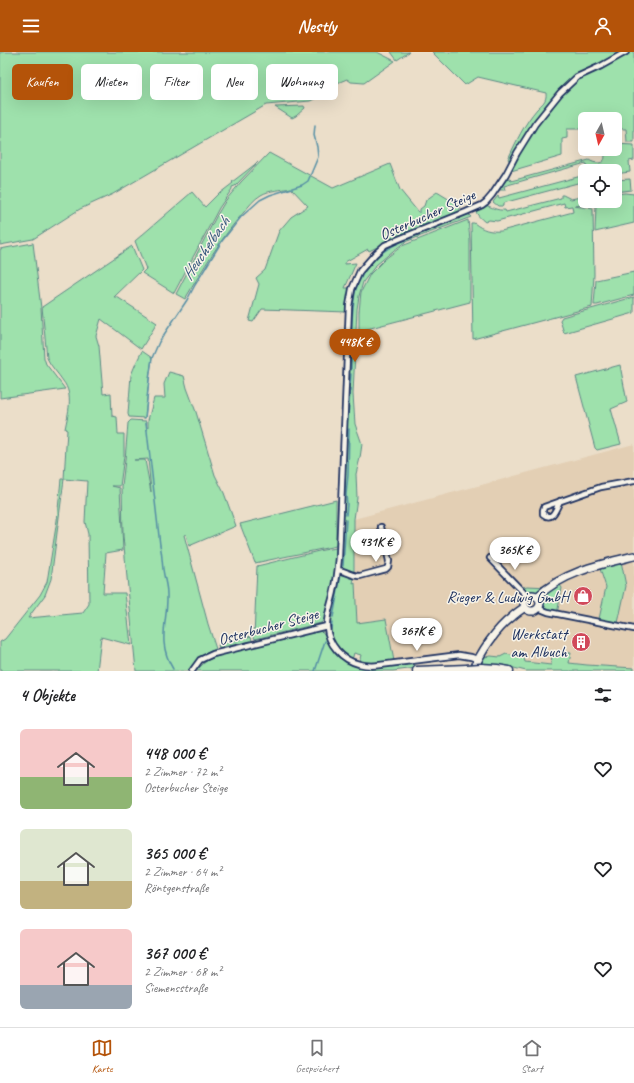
<!DOCTYPE html>
<html lang="de">
<head>
<meta charset="utf-8">
<style>
	:root { --surface:#fff; --page:#f6f6f6; --text:#202124; --muted:#757577; --line:#e0e0e0; --accent:#b45309 }
	body { margin:0; font-family:Caveat,sans-serif; background:var(--page); color:var(--text); height:100vh; display:flex; flex-direction:column; font-size:15px; white-space:nowrap }
	* { box-sizing:border-box; margin:0 }
	p { font-size:13px; color:var(--muted) }
	.icon { flex:none; width:22px; height:22px; fill:none; stroke:currentColor; stroke-width:2; stroke-linecap:round; stroke-linejoin:round }
	.map { position:relative; height:619px; overflow:hidden }
	.drawer { display:flex; flex-direction:column; background:var(--surface); flex:1 }
	.drawer>* { flex:none }
	.guide { position:absolute; left:12px; top:12px; width:400px; height:36px; display:flex; gap:8px }
	.needle { width:26px; rotate:188deg }
	.controls { position:absolute; left:578px; top:60px; display:grid; gap:8px }
	.controls a { display:grid; place-items:center; width:44px; height:44px; border-radius:6px; background:var(--surface); box-shadow:0 4px 16px #0002; font-size:20px }
	.price { position:absolute; translate:-50% -34px; padding:0 9px; border-radius:14px; background:#fff; color:#222; font-size:13px; line-height:26px; filter:drop-shadow(0 1px 2px #0008) }
	.price::after { content:''; position:absolute; left:50%; top:24px; width:12px; height:9px; margin-left:-6px; background:inherit; clip-path:polygon(0 0,100% 0,50% 100%) }
	.price.on { background:var(--accent); color:#fff }
	ul { padding:0; list-style:none }
	li { display:flex; align-items:center; gap:12px; height:100px; padding:0 20px }
	li span { display:grid; place-items:center; flex:none; width:112px; height:80px; border-radius:6px; color:#555 }
	li>.icon { margin-inline-start:auto }
	span .icon { width:48px; height:48px; fill:#fffc; stroke-width:1 }
	li b { font-size:17px }
	h2 { display:flex; justify-content:space-between; align-items:center; height:48px; padding:0 20px; font-size:17px }
	.pill { padding:0 14px; border-radius:6px; background:var(--surface); box-shadow:0 4px 16px #0002; font-size:14px; line-height:36px }
	.pill.on { background:var(--accent); color:#fff }
	header { display:flex; justify-content:space-between; align-items:center; height:52px; padding:0 20px; background:var(--accent); color:#fff; font-size:18px; font-weight:600 }
	.tab-bar { display:flex; justify-content:space-around; align-items:center; height:56px; border-top:1px solid var(--line); background:var(--surface); font-size:11px; color:var(--muted) }
	.tab-bar a { display:grid; justify-items:center; gap:2px }
	.tab-bar .on { color:var(--accent) }
	.map>svg:first-child { display:block }
	.built { fill:#e3cfb4 }
	.green { fill:#9ee1ac; stroke:#5c8885; fill-rule:evenodd }
	.lines { fill:none; stroke-linecap:round; stroke-linejoin:round }
	.stream { stroke:#568fa5; stroke-width:1.5 }
	.street-casing { stroke:#1b2f5e; stroke-width:8 }
	.secondary-casing { stroke:#1b2f5e; stroke-width:10 }
	.highway-casing { stroke:#1b2f5e; stroke-width:11 }
	.street { stroke:#f7f3e8; stroke-width:4.5 }
	.secondary { stroke:#f7f3e8; stroke-width:7 }
	.highway { stroke:#f7f3e8; stroke-width:8 }
	.highway-bridge-casing { stroke:#1b2f5e; stroke-width:11; stroke-linecap:butt }
	.highway-bridge { stroke:#f7f3e8; stroke-width:8 }
	.labels { text-anchor:middle; stroke-width:3; stroke-linejoin:round; paint-order:stroke }
	.street-label { font-size:16px; fill:#1b2f5e; stroke:#f7f3e8 }
	.poi-label { font-size:16px; fill:#1b2f5e; stroke:#f7f3e8; text-anchor:end }
	.water-label { font-size:17px; font-style:italic; fill:#34577c; stroke:#f7f3e8 }
</style>
</head>
<body>
<header><svg class="icon" aria-label="menu" viewBox="0 0 24 24"><path d="M4 6h16M4 12h16M4 18h16"/></svg>Nestly<svg class="icon" aria-label="person" viewBox="0 0 24 24"><circle cx="12" cy="8" r="4"/><path d="M4 21q1-7 8-7t8 7"/></svg></header>
<div class="map">
<svg width="634" height="619" viewBox="0 0 634 619">
	<rect width="100%" height="100%" fill="#ebdec9"/>
	<filter id="ink" filterUnits="userSpaceOnUse"><feTurbulence type="fractalNoise" baseFrequency=".025" numOctaves="2"/><feDisplacementMap in="SourceGraphic" scale="8" xChannelSelector="R" yChannelSelector="G"/><feConvolveMatrix kernelMatrix="1 2 1 2 8 2 1 2 1" color-interpolation-filters="sRGB"/></filter>
	<g filter="url(#ink)">
		<path class="built" d="M634,392V616L587,613L569,611L552,603L551,613L525,610L491,604L484,605L462,606L395,614L386,567L357,572L355,531L354,467Z"/>
		<path class="green" d="M0,0H377L395,9L364,31L351,30L347,27L320,38L321,44L310,49L266,53L144,124L113,142L80,157L33,187L0,193Z
			M391,0H409L397,8Z
			M432,0H634V90H627L626,77H615V67H585V77H567V86L562,87V104L511,119L510,118L511,111L508,107C516,90 524,72 537,57C542,52 547,49 546,41L478,25L465,33Z
			M304,54L305,56L296,64L292,66L275,55Z
			M615,92L634,93V108L629,109L630,120L615,122V119H610V118H605V119H597L593,116L587,117L586,111L504,134L505,138H498L504,128L510,126L511,129L589,108C600,115 610,109 602,97H615Z
			M269,101L333,136L390,112L400,138L418,160H420V157L424,154L426,148L437,140L460,154V160L412,178L369,199L368,197L345,210V212L356,211L345,236H350L347,260L262,257L253,270L249,269L259,232L256,226L265,218L279,179L291,165L308,154L291,136C282,138 269,138 261,143C254,147 249,154 244,160C220,187 203,217 185,247L176,242L217,163L226,148L241,130Z
			M258,110L235,134L232,135V137L219,156L174,241L142,221L146,217L135,189L192,140L205,155L220,140V141L233,131L232,130Z
			M585,123V129L503,151V154H498L493,150L498,144L499,146Z
			M630,127L631,138L615,140V128Z
			M625,141L634,142V171L595,180L596,154L584,153L574,154L593,157L594,223L592,255L473,287L471,171H474C483,178 490,180 501,179L573,160L572,154L565,155L564,151L497,169L489,168L485,170C480,166 477,163 475,158L485,153C492,155 497,159 505,158L506,160L561,146V143H563L571,147L585,144V149H615V142Z
			M467,161L471,165L405,190L393,199L376,213L363,230L359,244L357,257L353,342L355,372L362,392L360,406L356,422L357,446L354,467V527L353,532L355,531L357,571L386,567L394,609L378,611L359,610L361,603L354,601L352,608C324,587 328,572 336,542C339,531 340,520 341,508L351,268L354,239L357,230L362,221L372,208L387,195L399,189Z
			M468,168L470,188V250L359,279V260L361,240L370,222L385,207L402,194Z
			M33,191L41,256L44,306L46,312L65,337L0,346V197Z
			M132,194L142,218L114,245H117L157,271L141,297L101,267L96,284L99,294L103,342L111,341L112,364L117,365L118,382H124V404L120,434H112L120,436L123,498L106,501L103,541H125L131,593L101,585L97,619H0V590L5,587L40,543L47,530L57,468L61,427H64L67,378L65,377C68,361 74,343 63,329C58,321 51,315 47,306L42,255ZM64,427L87,429L85,470L88,482L89,552L83,561L28,566L45,543L51,527Z
			M634,220V243L597,253H594L596,228Z
			M634,245V261L564,281L560,268L562,265Z
			M142,299L152,306L149,328L145,366L129,365L128,362L131,323L136,311Z
			M620,313L627,350L611,357L621,392L597,398L595,396L576,325Z
			M169,320L184,324L187,336L196,360L215,423L224,441L236,474L189,494L186,482L184,483L208,572L216,597C203,602 195,608 188,619H136L123,484L122,434L125,408L128,371L131,368L146,369L147,378L148,375V368L154,346H165L164,332ZM148,407L151,439V440L145,408H134Z
			M336,448V494L255,511L240,472Z
			M336,496L337,497L333,531L325,566L321,571L255,587L254,585L257,514L323,498Z
			M621,509L626,534L618,571L599,567L606,535L599,514Z
			M558,530L562,536L557,562L538,556C541,551 539,548 535,544L530,543L527,544L520,536L527,534L550,535Z
			M321,578C328,585 330,596 337,604C356,619 391,612 415,613L416,616L393,619H196L203,612L209,607L228,601Z
			M251,584L252,589L219,596L218,593Z
			M554,600L571,601L569,611L587,613L634,616V619H526L506,614L481,612L484,605L491,604L500,605L506,602L524,606L525,610L551,613L552,603Z"/>
		<g class="lines">
			<path class="stream" d="M414,184L432,177
				M351,318C351,297 351,276 353,256C354,249 354,241 357,234C362,221 371,209 383,200C392,193 402,189 413,185
				M145,366L149,328L152,306L159,290L187,248L195,233L222,189L241,165L260,148L270,143L302,133L308,129L318,105L317,95L314,83L315,73
				M348,367L351,322
				M146,370L160,493C162,501 162,509 163,517C164,526 167,533 167,542C168,571 156,589 173,617
				M346,463L347,452L346,443L348,423L349,377
				M343,514L346,468
				M333,565L341,522
				M331,577L332,570
				M315,619L325,589"/>
			<defs>
				<path id="street" d="M560,449C556,456 553,470 543,462V458L544,455L601,435L634,429
					M490,506L527,544
					M338,518C346,519 352,524 360,524L386,517L388,515L389,509L381,475
					M538,556L548,560L634,577
					M477,607L471,605L459,603L380,613C373,614 366,614 359,612C342,608 328,592 327,575C326,563 332,550 334,539C337,528 338,517 339,505L349,254L352,237L360,219L375,202L385,193L399,187L466,160L482,153L486,150L492,143L506,122L517,101L535,72L560,41L577,25L601,14L626,0
					M192,619L200,608L213,602L327,574"/>
				<path id="secondary" d="M524 551a8 8 0 1 1 16 0a8 8 0 1 1-16 0Z
					M537,545C563,520 601,512 634,504
					M473,619C480,601 496,577 512,565C516,561 521,558 525,555"/>
				<path id="highway" d="M481,616L497,617L509,619
					M417,619L467,617"/>
			</defs>
			<use href="#street" class="street-casing"/>
			<use href="#secondary" class="secondary-casing"/>
			<use href="#highway" class="highway-casing"/>
			<use href="#street" class="street"/>
			<use href="#secondary" class="secondary"/>
			<use href="#highway" class="highway"/>
			<defs>
				<path id="highway-bridge" d="M467,617L481,616"/>
			</defs>
			<use href="#highway-bridge" class="highway-bridge-casing"/>
			<use href="#highway-bridge" class="highway-bridge"/>
		</g>
	</g>
	<defs>
		<symbol id="shop-disc" viewBox="-11 -11 22 22"><circle r="9.5" fill="#d1495b" stroke="#f7f3e8"/><path d="M-5-2.5h2.3a2.7 3.5 0 0 1 5.4 0H5L5.5 6h-11ZM-1.5-2.5h3a1.5 2.3 0 0 0-3 0Z" fill="#fff"/></symbol>
		<symbol id="building-disc" viewBox="-11 -11 22 22"><circle r="9.5" fill="#d1495b" stroke="#f7f3e8"/><path d="M-4-6H4V6H1V3H-1V6H-4ZM-2.5-4.3h1.7v1.8h-1.7ZM.8-4.3h1.7v1.8H.8ZM-2.5-1h1.7V.8h-1.7ZM.8-1h1.7V.8H.8Z" fill="#fff"/></symbol>
	</defs>
	<g fill-rule="evenodd">
		<use href="#shop-disc" x="572" y="533" width="22" height="22"/>
		<use href="#building-disc" x="570" y="579" width="22" height="22"/>
	</g>
	<g class="labels">
		<g class="street-label">
			<text transform="translate(427 162) rotate(-24)" y="6">Osterbucher Steige</text>
			<text transform="translate(268 574) rotate(-15)" y="6">Osterbucher Steige</text>
		</g>
		<g class="poi-label">
			<text x="569" y="550">Rieger &amp; Ludwig GmbH</text>
			<text x="567" y="587">Werkstatt<tspan x="567" dy="18">am Albuch</tspan></text>
		</g>
		<g class="water-label">
			<text transform="translate(205 196) rotate(-56)" y="6">Heuchelbach</text>
		</g>
	</g>
</svg>
<div class="controls">
<a><svg class="needle" viewBox="-14 -14 28 28"><path d="M0-13l5 13h-10z" fill="#e53935"/><path d="M0 13l5-13h-10z" fill="#757577"/></svg></a>
<a><svg class="icon" aria-label="locate" viewBox="0 0 24 24"><circle cx="12" cy="12" r="6"/><path d="M12 2v4M12 18v4M2 12h4M18 12h4"/></svg></a>
</div>
<b class="price on" style="left:355px;top:311px">448K €</b>
<b class="price" style="left:376px;top:511px">431K €</b>
<b class="price" style="left:515px;top:519px">365K €</b>
<b class="price" style="left:417px;top:600px">367K €</b>
<div class="guide">
<a class="pill on">Kaufen</a>
<a class="pill">Mieten</a>
<a class="pill">Filter</a>
<a class="pill">Neu</a>
<a class="pill">Wohnung</a>
</div>
</div>
<section class="drawer">
<h2>4 Objekte<svg class="icon" aria-label="filters" viewBox="0 0 24 24"><path d="M4 7h16M4 17h16"/><circle cx="9" cy="7" r="2"/><circle cx="15" cy="17" r="2"/></svg></h2>
<ul>
<li><span style="background:linear-gradient(#f6c9c9 60%,#8fb573 0)"><svg class="icon" aria-label="home" viewBox="0 0 24 24"><path d="M3 11l9-7 9 7M6 9v11h12V9"/></svg></span><div><b>448 000 €</b><p>2 Zimmer · 72 m²</p><p>Osterbucher Steige</p></div><svg class="icon" aria-label="heart" viewBox="0 0 24 24"><path d="M12 20l-8-8c-3-5 5-10 8-4 3-6 11-1 8 4z"/></svg></li>
<li><span style="background:linear-gradient(#dfe7d0 65%,#c2b280 0)"><svg class="icon" aria-label="home" viewBox="0 0 24 24"><path d="M3 11l9-7 9 7M6 9v11h12V9"/></svg></span><div><b>365 000 €</b><p>2 Zimmer · 64 m²</p><p>Röntgenstraße</p></div><svg class="icon" aria-label="heart" viewBox="0 0 24 24"><path d="M12 20l-8-8c-3-5 5-10 8-4 3-6 11-1 8 4z"/></svg></li>
<li><span style="background:linear-gradient(#f6c9c9 70%,#9aa5b1 0)"><svg class="icon" aria-label="home" viewBox="0 0 24 24"><path d="M3 11l9-7 9 7M6 9v11h12V9"/></svg></span><div><b>367 000 €</b><p>2 Zimmer · 68 m²</p><p>Siemensstraße</p></div><svg class="icon" aria-label="heart" viewBox="0 0 24 24"><path d="M12 20l-8-8c-3-5 5-10 8-4 3-6 11-1 8 4z"/></svg></li>
</ul>
</section>
<nav class="tab-bar">
<a class="on"><svg class="icon" aria-label="map" viewBox="0 0 24 24"><path d="M3 6l6-2 6 2 6-2v14l-6 2-6-2-6 2zM9 4v14M15 6v14"/></svg>Karte</a>
<a><svg class="icon" aria-label="saved" viewBox="0 0 24 24"><path d="M7 4h10v16l-5-4-5 4z"/></svg>Gespeichert</a>
<a><svg class="icon" aria-label="home" viewBox="0 0 24 24"><path d="M3 11l9-7 9 7M6 9v11h12V9"/></svg>Start</a>
</nav>
</body>
</html>
